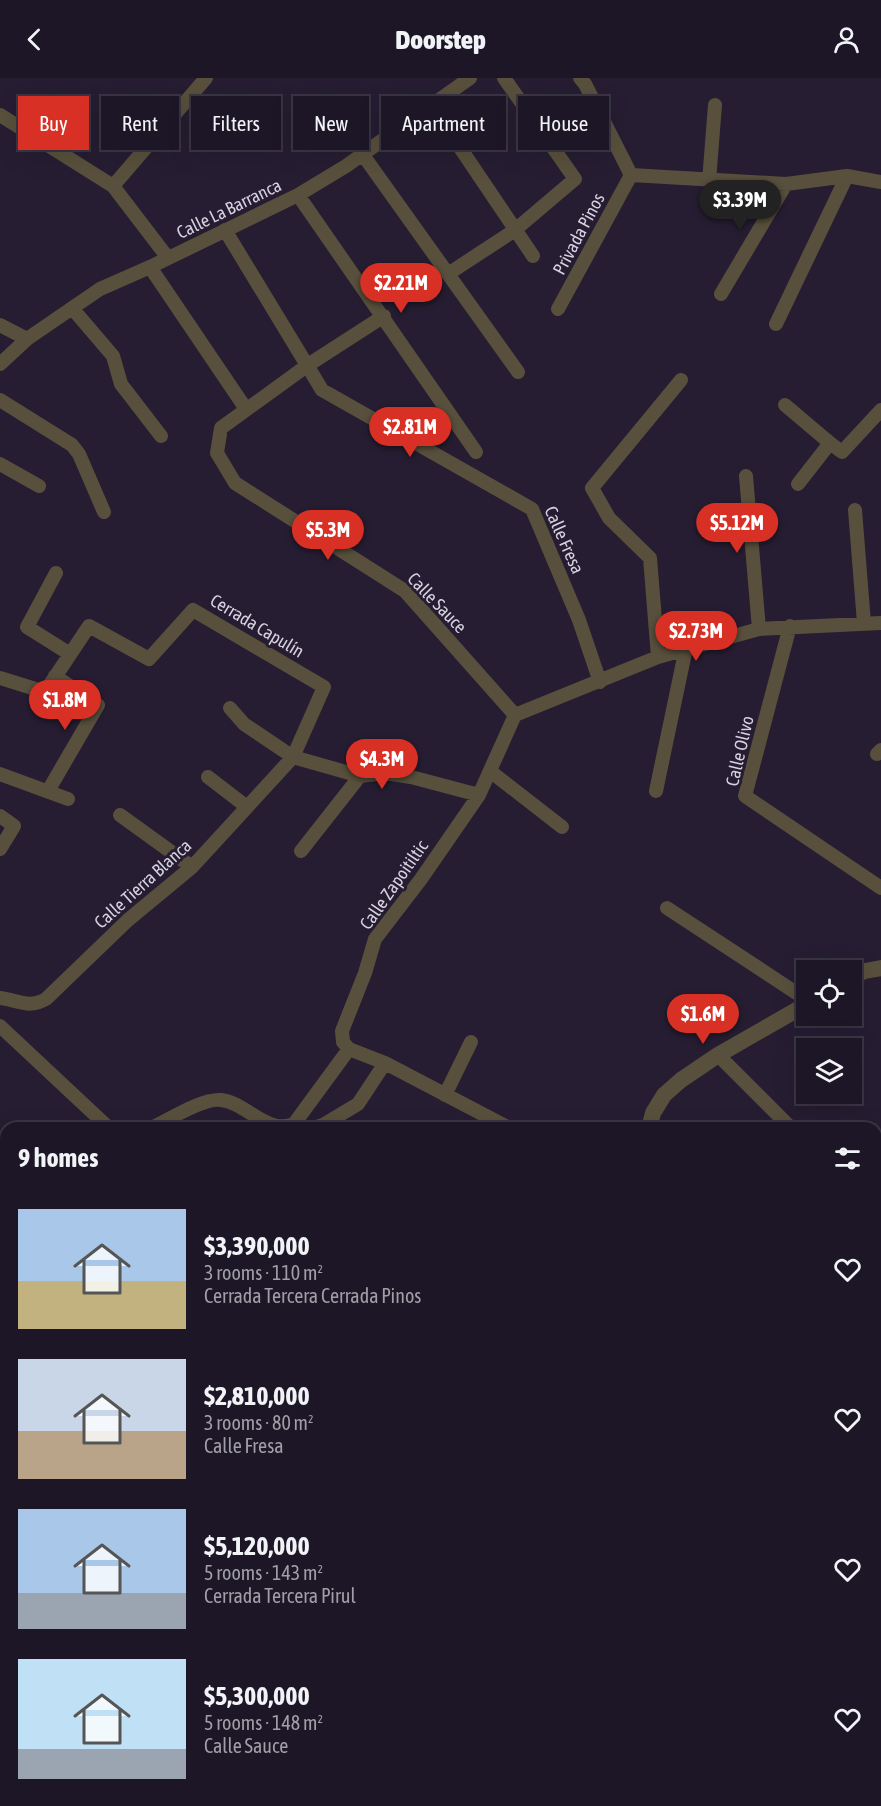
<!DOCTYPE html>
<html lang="en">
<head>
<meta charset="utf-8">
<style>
	:root { --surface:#1c1626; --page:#251f2e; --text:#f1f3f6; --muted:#a09fa7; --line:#3a3543; --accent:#d93025 }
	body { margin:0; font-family:"Asap Condensed",sans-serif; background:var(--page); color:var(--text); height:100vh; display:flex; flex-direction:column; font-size:22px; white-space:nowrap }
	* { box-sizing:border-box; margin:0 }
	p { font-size:20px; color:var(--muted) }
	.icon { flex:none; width:33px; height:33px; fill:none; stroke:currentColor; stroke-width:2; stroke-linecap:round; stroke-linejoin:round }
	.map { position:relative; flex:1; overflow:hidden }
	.details { position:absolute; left:0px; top:1044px; width:882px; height:684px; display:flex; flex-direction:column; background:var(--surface); border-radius:18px 18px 0 0; box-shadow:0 6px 24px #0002,0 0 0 2px var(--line) }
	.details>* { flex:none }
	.hud { position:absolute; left:18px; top:18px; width:846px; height:54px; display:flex; gap:12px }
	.buttons { position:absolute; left:796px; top:882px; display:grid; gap:12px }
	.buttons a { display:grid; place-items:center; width:66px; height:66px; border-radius:0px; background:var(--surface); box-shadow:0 6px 24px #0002,0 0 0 2px var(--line); font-size:30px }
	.price { position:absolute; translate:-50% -51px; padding:0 14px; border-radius:21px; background:var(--accent); color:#fff; font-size:20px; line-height:39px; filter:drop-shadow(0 2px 3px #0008) }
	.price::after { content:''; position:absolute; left:50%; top:36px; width:18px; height:14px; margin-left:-9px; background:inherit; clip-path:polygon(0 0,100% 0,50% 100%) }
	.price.current { background:#222; color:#fff }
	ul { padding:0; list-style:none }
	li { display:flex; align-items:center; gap:18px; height:150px; padding:0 18px }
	li span { display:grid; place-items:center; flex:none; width:168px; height:120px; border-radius:0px; color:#555 }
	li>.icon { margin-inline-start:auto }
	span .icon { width:72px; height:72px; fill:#fffc; stroke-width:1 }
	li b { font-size:26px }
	h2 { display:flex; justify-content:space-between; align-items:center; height:72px; padding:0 18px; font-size:26px }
	.chip { padding:0 21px; border-radius:0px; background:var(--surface); box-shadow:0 6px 24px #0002,0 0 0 2px var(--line); font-size:21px; line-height:54px }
	.chip.current { background:var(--accent); color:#fff }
	header { display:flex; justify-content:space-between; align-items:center; height:78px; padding:0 18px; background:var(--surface); font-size:27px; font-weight:800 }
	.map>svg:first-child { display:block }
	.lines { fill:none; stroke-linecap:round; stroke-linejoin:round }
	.minor { stroke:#58503c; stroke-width:14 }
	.tertiary { stroke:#58503c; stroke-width:16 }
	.labels { text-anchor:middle; stroke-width:6; stroke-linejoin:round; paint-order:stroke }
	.street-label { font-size:18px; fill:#d6d1df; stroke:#261d32 }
</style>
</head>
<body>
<header><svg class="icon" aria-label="back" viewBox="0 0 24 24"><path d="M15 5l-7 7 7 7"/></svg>Doorstep<svg class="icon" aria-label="person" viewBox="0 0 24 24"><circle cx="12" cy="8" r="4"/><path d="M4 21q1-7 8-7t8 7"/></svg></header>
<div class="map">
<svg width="881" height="1728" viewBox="0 0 881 1728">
	<rect width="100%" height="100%" fill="#261d32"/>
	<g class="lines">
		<path class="minor" d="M580,0L585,6L631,97
			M432,28L533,178
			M0,37L113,108L168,180
			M363,77L518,294
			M631,97L786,106L847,98L881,104
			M709,103L715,27
			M113,108L206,0
			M298,117L476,374
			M225,152L322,312L532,431L579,542L600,604
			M150,189L246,331
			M448,196L515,152L575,101L504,0
			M721,216L786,106
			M72,230L113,278L121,306L161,358
			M558,231L631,97
			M384,238L308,287L221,350L217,375L235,405L405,513L515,637
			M776,246L847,98
			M0,247L27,261
			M0,286L27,261L100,211L150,189L298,117L346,88L470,0
			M0,322L72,367L79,376L104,434
			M785,327L830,365L798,406
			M830,365L842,374L881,332
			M0,386L39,408
			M746,398L759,551
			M855,432L864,545
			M56,495L27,549L70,576
			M790,548L745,718L881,810
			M658,579L650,480L609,440L592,410L681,302
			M0,600L45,614L89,548L149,581L193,532L324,609L293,679L192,789L128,842L46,921C28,931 18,922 0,920
			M230,630L244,646L293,679L360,698L385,695L411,699L479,717
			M515,637L658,579L759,551L881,545
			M877,676L881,672
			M490,693L562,749
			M0,696L68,721
			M208,699L247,729
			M48,713L98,627L55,598
			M656,713L686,570
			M120,737L192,789
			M0,738L14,748L0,771
			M301,773L360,698
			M667,830L807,922
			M0,948L109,1050
			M718,977L791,1050
			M385,985L349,971L343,964L342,953L365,895L375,861L421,801L479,717L515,637
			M445,1017L471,964
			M151,1050C169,1042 202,1020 221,1022C247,1025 266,1057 294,1046L349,971
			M314,1050L323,1047L358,1026L385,985L509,1050
			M876,1094L881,1096
			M876,1221L881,1212
			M876,1299L881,1302
			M876,1372H881
			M876,1558L881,1560
			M0,1710L6,1696
			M91,1722L97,1728
			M291,1722L298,1728
			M688,1722L694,1728
			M151,1728L158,1722
			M477,1728L481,1722"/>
		<path class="tertiary" d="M852,898L865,893L881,890
			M649,1050L653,1035L664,1017L681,1002L718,977L807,926
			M452,1722L458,1728"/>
	</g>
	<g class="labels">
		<g class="street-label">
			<text transform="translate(229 131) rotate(-26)" y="6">Calle La Barranca</text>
			<text transform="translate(579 156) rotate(-62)" y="6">Privada Pinos</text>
			<text transform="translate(564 462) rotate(66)" y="6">Calle Fresa</text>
			<text transform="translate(437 525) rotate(46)" y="6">Calle Sauce</text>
			<text transform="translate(257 548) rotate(31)" y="6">Cerrada Capulín</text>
			<text transform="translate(740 673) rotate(-77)" y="6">Calle Olivo</text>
			<text transform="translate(143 806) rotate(-42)" y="6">Calle Tierra Blanca</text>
			<text transform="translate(394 807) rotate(-55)" y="6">Calle Zapoitiltic</text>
		</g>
	</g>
</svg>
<div class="buttons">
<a><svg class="icon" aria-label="locate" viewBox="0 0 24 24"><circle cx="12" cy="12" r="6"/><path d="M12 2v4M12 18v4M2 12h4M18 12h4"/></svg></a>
<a><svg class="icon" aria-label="layers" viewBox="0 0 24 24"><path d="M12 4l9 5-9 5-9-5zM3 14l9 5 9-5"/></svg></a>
</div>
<b class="price current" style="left:740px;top:153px">$3.39M</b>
<b class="price" style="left:401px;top:236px">$2.21M</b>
<b class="price" style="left:410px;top:380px">$2.81M</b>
<b class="price" style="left:737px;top:476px">$5.12M</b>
<b class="price" style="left:328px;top:483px">$5.3M</b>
<b class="price" style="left:696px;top:584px">$2.73M</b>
<b class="price" style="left:65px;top:653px">$1.8M</b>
<b class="price" style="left:382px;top:712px">$4.3M</b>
<b class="price" style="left:703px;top:967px">$1.6M</b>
<div class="hud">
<a class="chip current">Buy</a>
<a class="chip">Rent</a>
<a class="chip">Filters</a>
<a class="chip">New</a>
<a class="chip">Apartment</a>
<a class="chip">House</a>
</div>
<section class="details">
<h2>9 homes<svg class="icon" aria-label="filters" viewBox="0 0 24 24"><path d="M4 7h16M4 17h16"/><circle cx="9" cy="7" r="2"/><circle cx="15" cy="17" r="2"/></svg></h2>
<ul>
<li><span style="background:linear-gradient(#a9c7e8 60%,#c2b280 0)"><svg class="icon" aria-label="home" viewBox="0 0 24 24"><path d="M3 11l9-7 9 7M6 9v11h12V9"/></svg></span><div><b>$3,390,000</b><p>3 rooms · 110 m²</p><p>Cerrada Tercera Cerrada Pinos</p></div><svg class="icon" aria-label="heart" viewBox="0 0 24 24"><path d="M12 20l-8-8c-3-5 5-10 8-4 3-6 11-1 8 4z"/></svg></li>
<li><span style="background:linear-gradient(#c9d6e8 60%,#b9a48a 0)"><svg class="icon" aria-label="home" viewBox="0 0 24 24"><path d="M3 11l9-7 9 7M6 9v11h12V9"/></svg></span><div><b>$2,810,000</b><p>3 rooms · 80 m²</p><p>Calle Fresa</p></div><svg class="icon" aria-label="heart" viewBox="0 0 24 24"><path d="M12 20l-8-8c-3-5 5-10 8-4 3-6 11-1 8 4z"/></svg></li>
<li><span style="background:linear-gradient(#a9c7e8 70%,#9aa5b1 0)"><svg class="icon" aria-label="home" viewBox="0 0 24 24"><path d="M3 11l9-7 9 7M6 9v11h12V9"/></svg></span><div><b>$5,120,000</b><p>5 rooms · 143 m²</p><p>Cerrada Tercera Pirul</p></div><svg class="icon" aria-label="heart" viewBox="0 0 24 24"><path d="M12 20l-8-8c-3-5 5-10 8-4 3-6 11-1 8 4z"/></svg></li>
<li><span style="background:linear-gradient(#bfe0f5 75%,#9aa5b1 0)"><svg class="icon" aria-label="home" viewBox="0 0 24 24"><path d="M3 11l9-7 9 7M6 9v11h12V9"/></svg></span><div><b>$5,300,000</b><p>5 rooms · 148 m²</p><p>Calle Sauce</p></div><svg class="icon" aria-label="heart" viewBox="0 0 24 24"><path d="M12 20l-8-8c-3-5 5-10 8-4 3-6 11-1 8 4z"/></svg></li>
</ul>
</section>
</div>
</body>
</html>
